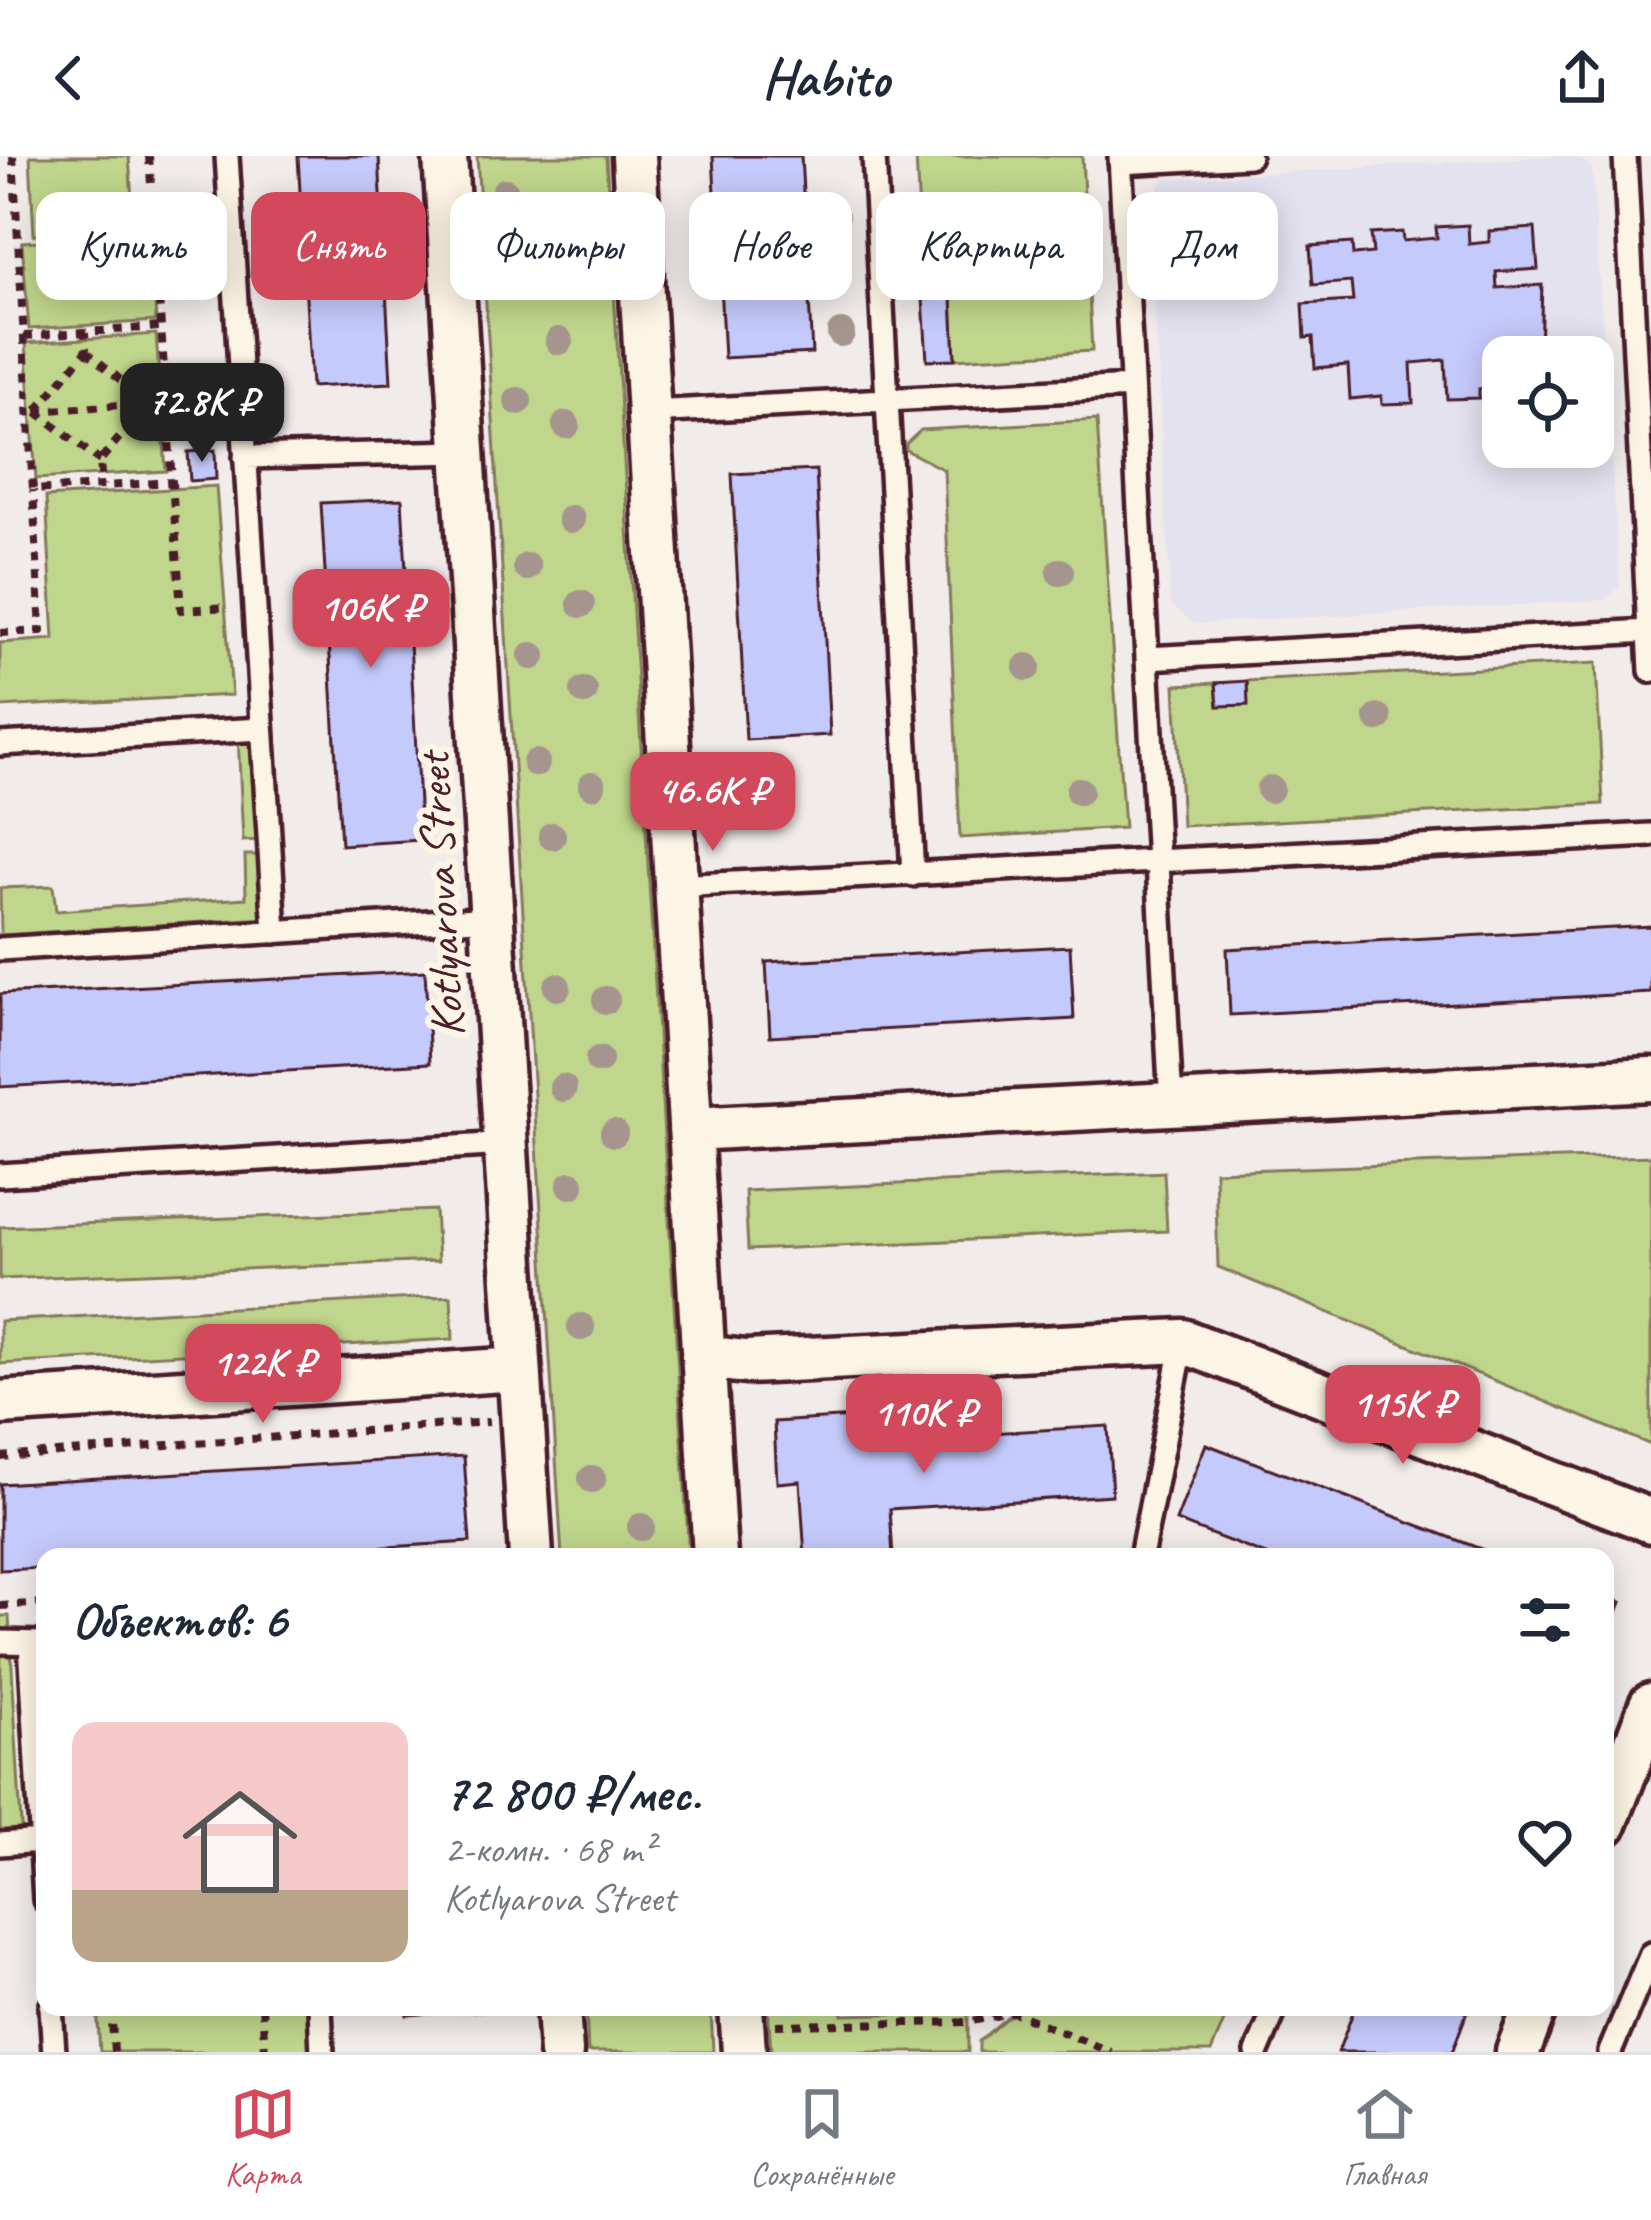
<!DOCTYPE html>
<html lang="ru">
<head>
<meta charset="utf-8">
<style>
	:root { --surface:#fff; --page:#f2f2f3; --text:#1f2937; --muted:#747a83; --line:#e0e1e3; --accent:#d1495b }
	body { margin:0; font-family:Caveat,sans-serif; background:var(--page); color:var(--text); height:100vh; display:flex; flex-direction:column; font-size:45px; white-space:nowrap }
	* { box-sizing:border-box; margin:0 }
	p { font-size:39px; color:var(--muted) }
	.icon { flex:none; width:66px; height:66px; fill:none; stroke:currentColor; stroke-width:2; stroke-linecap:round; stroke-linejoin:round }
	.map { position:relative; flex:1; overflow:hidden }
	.sheet { position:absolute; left:36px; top:1392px; width:1578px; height:468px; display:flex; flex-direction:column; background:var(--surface); border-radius:24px; box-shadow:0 6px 30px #0003 }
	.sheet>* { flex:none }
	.top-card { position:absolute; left:36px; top:36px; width:1581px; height:108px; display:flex; gap:24px }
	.tools { position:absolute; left:1482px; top:180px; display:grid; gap:24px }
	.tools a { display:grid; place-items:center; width:132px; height:132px; border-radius:24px; background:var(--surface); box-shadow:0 6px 30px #0003; font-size:60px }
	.price { position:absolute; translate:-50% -102px; padding:0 27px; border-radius:24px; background:var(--accent); color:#fff; font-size:39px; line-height:78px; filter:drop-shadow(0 3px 6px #0008) }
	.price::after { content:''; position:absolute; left:50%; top:72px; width:36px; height:27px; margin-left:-18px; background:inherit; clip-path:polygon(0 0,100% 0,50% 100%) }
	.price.active { background:#222; color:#fff }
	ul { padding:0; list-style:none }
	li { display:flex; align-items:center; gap:36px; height:300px; padding:0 36px }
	li span { display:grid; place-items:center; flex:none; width:336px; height:240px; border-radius:24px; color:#555 }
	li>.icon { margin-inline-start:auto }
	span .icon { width:144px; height:144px; fill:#fffc; stroke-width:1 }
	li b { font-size:51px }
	h2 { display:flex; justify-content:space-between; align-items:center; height:144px; padding:0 36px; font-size:51px }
	.chip { padding:0 42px; border-radius:24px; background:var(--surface); box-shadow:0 6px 30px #0003; font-size:42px; line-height:108px }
	.chip.active { background:var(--accent); color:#fff }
	header { display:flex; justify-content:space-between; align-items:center; height:156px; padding:0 36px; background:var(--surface); font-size:54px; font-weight:700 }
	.tab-bar { display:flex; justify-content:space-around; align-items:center; height:168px; border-top:3px solid var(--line); background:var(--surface); font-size:33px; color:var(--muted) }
	.tab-bar a { display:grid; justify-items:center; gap:6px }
	.tab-bar .active { color:var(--accent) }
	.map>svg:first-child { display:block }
	.built { fill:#e4e2ef; fill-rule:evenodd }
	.green { fill:#c0d68c; stroke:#857a5c; stroke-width:3 }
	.building { fill:#c5cafc; stroke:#4a1f2b; stroke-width:3 }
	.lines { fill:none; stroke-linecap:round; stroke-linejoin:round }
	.lane-casing { stroke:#4a1f2b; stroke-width:30 }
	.street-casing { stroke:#4a1f2b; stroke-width:51 }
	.path { stroke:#4a1f2b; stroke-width:8; stroke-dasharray:9 9; stroke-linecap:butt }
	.lane { stroke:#fcf5e5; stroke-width:21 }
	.street { stroke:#fcf5e5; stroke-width:42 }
	.tree { fill:#a6958e }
	.labels { text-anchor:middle; stroke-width:12; stroke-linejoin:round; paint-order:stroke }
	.street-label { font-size:48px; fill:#4a1f2b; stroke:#fcf5e5 }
</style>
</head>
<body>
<header><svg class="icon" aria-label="back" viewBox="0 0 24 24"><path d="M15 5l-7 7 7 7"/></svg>Habito<svg class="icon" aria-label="share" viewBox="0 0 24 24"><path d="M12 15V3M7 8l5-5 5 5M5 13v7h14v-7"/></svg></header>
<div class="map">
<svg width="1651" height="1896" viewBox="0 0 1651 1896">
	<rect width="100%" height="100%" fill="#f1ecea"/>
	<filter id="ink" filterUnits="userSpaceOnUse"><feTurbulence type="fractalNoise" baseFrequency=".00833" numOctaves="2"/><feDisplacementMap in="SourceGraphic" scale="24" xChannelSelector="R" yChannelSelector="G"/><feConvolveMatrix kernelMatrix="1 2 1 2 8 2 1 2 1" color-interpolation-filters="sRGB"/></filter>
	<g filter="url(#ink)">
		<path class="built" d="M1554,0H1576L1592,11L1620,431L1605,444L1194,468L1171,448L1149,47L1164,23ZM1503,201H1593V291H1503Z"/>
		<path class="green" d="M30,0H129L134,73L34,79Z
			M477,0H606L689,1401H562Z
			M916,0H1082L1092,195L955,203L952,142L923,143Z
			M151,78L156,165L29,173L22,86Z
			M156,178L166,315L36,323L26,187Z
			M1097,264L1124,672L960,682L944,314L906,294V288L921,274Z
			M216,330L232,539L0,551V487L54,483L46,341Z
			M1596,507L1603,648L1182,670L1175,529L1216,527L1218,550L1247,549V525Z
			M256,579L262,684L243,685L238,580Z
			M245,699H262L266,762L1,779L0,732L53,730L56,755L246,742Z
			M1651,1000V1289L1218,1111L1215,1015Z
			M1164,1016L1167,1075L748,1094L745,1035Z
			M435,1054L438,1105L0,1123V1071Z
			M451,1140L453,1183L0,1208V1165Z
			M1,1460H9L22,1685L0,1687Z
			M97,1851H307L310,1896H100Z
			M586,1851H711L713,1896H588Z
			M768,1851H842L843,1859L968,1856V1896H771Z
			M1019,1851H1230L1211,1896H979V1885Z"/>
		<path class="building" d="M298,0H379L391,227L311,231Z
			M713,0H801L812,197L724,202Z
			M1468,69L1469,88L1489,86V75L1535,72L1538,113L1496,116L1497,132L1542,129L1540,196L1503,201V231L1479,233V242L1447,243L1445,204L1411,207L1413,247L1382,248L1381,240L1350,243L1348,209L1315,212L1313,181L1305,182L1303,148L1353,145L1351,126L1313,129L1310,90L1352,87L1353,99L1373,97L1371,78L1402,76L1403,85L1437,82L1436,71Z
			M952,142L955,203L927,204L923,143Z
			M215,294L216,323L190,325L188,296Z
			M816,314L830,579L746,584L732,318Z
			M402,343L421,684L341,689L321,347Z
			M1247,525L1248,549L1218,550L1216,527Z
			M1651,770V837L1230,859L1227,793Z
			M1070,790L1074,863L770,880L766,806Z
			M425,815L430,907L0,931V838Z
			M870,1260L871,1284L1108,1270L1112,1339L890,1353L893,1401H805L800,1325L777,1327L774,1266Z
			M1206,1288L1386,1357L1502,1401H1271L1176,1365Z
			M464,1300L470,1386L221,1401H45V1412L0,1414V1328Z
			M1605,1440L1621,1446L1605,1487Z
			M407,1851H491V1854L407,1859Z
			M1355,1851H1469L1452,1896H1338Z"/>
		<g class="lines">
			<defs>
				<path id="lane" d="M227,0L275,776
					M1120,0L1171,948
					M1625,0L1651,515
					M1120,7L1249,0
					M649,256L887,244L874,0
					M245,301L463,296
					M1147,502L1649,475
					M0,588L262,573
					M913,719L887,244L1132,231
					M676,730L1651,679
					M0,793L492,762
					M0,1019L505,988
					M1141,1401L1183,1185
					M0,1486L45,1487
					M30,1487L45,1744
					M0,1688L42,1685
					M51,1851L54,1896
					M320,1851L322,1896
					M1257,1896L1276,1851
					M1610,1896L1651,1798"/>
				<path id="street" d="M445,0L531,1401
					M634,0L715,1401
					M690,973L1651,923
					M703,1201L746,1206L1183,1185L1651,1365
					M0,1247L519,1213
					M1605,1668L1651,1549
					M558,1851L561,1896
					M741,1851L744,1896
					M1518,1896L1535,1851"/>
			</defs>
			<use href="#lane" class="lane-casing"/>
			<use href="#street" class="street-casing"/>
			<path class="path" d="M13,0L33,334L173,326
				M149,0L181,454L229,451
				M24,180L160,171
				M86,195L148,247L100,305L102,330
				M37,254L86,195L85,176
				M36,255L165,246
				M37,256L100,305
				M0,477L41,475L33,334
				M0,1301L489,1266
				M0,1450L45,1447
				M111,1851L114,1896
				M262,1851L265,1896
				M776,1869L968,1866L1013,1856L1111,1896"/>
			<use href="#lane" class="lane"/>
			<use href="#street" class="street"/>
		</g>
		<g class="tree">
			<circle cx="505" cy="36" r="14"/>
			<circle cx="997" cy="52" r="14"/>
			<circle cx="551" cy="61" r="14"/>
			<circle cx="835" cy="61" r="14"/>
			<circle cx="511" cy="124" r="14"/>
			<circle cx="841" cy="177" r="14"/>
			<circle cx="559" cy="185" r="14"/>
			<circle cx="518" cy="245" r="14"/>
			<circle cx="566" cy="269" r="14"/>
			<circle cx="571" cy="363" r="14"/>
			<circle cx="527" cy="411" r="14"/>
			<circle cx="1060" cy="416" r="14"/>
			<circle cx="581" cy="448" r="14"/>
			<circle cx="532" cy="500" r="14"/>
			<circle cx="1027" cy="511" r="14"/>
			<circle cx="584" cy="535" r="14"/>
			<circle cx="1378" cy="562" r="14"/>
			<circle cx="536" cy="607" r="14"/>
			<circle cx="592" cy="629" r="14"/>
			<circle cx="1270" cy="633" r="14"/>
			<circle cx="1079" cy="635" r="14"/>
			<circle cx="552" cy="680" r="14"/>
			<circle cx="557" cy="831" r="14"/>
			<circle cx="606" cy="844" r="14"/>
			<circle cx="599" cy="904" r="14"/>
			<circle cx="563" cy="932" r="14"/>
			<circle cx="614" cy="977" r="14"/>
			<circle cx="571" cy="1029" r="14"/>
			<circle cx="581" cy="1171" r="14"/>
			<circle cx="592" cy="1323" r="14"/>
			<circle cx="641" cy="1371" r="14"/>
		</g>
	</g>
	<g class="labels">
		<g class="street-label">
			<text transform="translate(439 739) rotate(-93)" y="17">Kotlyarova Street</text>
		</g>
	</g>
</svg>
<div class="tools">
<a><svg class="icon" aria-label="locate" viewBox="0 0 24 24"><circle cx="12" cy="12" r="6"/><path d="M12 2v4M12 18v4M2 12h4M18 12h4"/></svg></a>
</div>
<b class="price active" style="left:202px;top:309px">72.8K ₽</b>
<b class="price" style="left:371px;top:515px">106K ₽</b>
<b class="price" style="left:713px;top:698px">46.6K ₽</b>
<b class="price" style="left:263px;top:1270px">122K ₽</b>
<b class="price" style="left:1403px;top:1311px">115K ₽</b>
<b class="price" style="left:924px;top:1320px">110K ₽</b>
<div class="top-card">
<a class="chip">Купить</a>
<a class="chip active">Снять</a>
<a class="chip">Фильтры</a>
<a class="chip">Новое</a>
<a class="chip">Квартира</a>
<a class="chip">Дом</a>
</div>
<section class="sheet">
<h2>Объектов: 6<svg class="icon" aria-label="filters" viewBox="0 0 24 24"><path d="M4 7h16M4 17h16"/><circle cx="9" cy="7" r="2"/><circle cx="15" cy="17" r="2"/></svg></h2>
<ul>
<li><span style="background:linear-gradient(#f6c9c9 70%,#b9a48a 0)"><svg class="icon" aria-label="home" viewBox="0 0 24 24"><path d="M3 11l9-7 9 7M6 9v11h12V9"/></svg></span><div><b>72 800 ₽/мес.</b><p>2-комн. · 68 m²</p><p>Kotlyarova Street</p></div><svg class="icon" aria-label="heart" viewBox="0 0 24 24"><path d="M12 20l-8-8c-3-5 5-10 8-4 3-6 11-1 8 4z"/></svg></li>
</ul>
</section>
</div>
<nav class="tab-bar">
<a class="active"><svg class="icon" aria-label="map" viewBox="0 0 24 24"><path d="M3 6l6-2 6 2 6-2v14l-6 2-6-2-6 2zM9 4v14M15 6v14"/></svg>Карта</a>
<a><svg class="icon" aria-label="saved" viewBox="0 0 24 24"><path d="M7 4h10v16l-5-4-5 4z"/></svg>Сохранённые</a>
<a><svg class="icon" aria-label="home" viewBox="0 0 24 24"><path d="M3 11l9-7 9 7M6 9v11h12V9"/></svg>Главная</a>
</nav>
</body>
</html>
